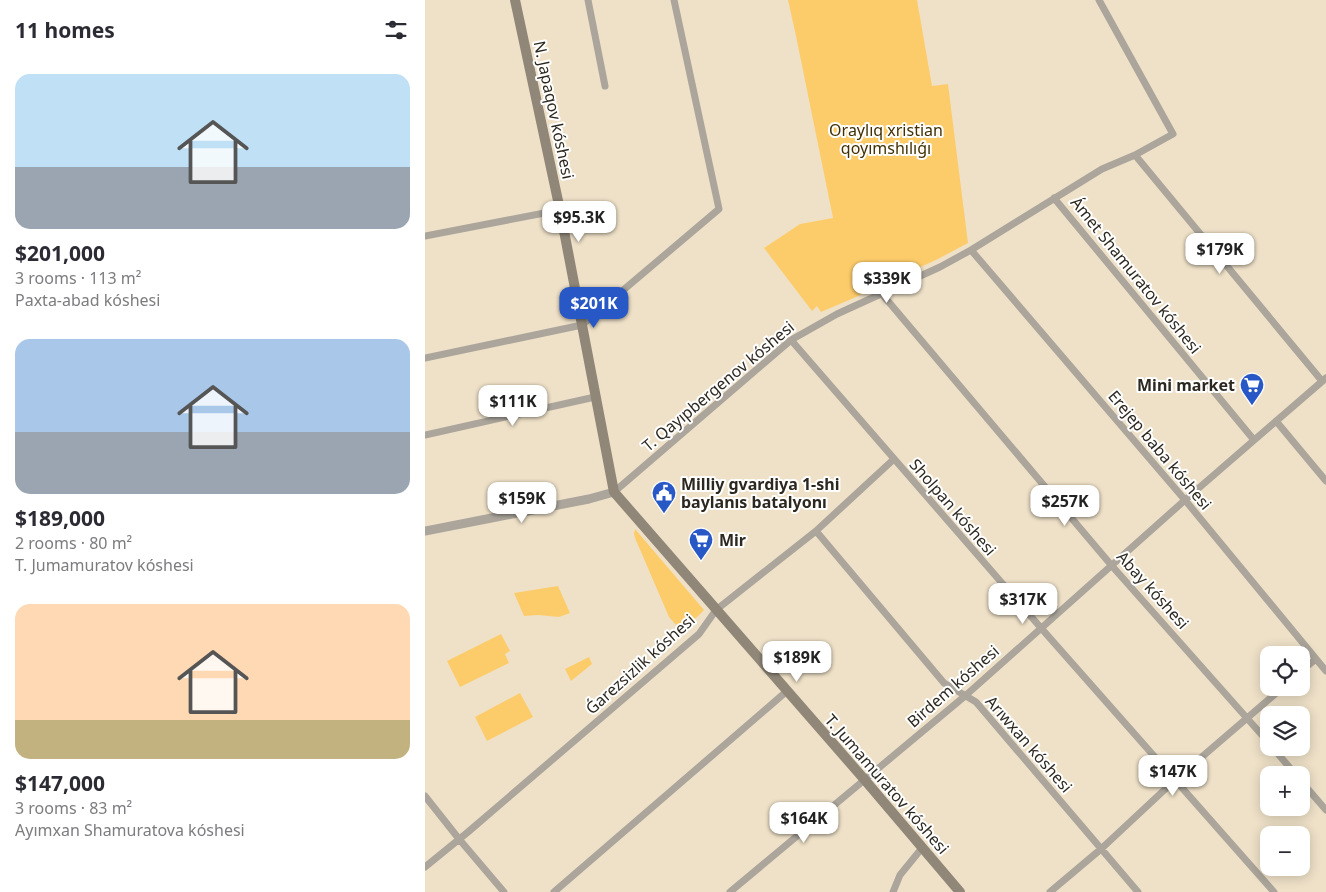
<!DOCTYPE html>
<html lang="en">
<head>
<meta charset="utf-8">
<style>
	:root { --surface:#fff; --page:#f2f2f3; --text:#2b2b33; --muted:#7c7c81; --accent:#2758c6 }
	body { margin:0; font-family:"Noto Sans",sans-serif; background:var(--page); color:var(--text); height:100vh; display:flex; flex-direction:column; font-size:19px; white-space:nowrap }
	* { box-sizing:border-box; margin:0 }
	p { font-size:16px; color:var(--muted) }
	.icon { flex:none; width:28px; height:28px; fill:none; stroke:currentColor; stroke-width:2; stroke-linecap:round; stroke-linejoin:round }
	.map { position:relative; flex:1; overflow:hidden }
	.panel { display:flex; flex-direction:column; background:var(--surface); width:425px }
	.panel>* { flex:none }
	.controls { position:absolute; left:835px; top:646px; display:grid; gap:10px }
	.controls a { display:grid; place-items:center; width:50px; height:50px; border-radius:10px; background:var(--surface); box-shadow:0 2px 12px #0003; font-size:25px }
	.price { position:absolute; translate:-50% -42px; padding:0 11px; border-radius:10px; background:#fff; color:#222; font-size:16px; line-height:32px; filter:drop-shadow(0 1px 2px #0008) }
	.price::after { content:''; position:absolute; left:50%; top:30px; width:15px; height:11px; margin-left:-8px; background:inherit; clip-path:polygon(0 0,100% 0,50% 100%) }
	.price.selected { background:var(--accent); color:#fff }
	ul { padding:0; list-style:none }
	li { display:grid; align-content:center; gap:10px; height:265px; padding:0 15px }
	li span { display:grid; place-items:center; height:155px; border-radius:15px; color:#555 }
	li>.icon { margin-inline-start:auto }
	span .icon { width:90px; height:90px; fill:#fffc; stroke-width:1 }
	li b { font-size:21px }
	h2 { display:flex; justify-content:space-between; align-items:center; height:60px; padding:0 15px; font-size:21px }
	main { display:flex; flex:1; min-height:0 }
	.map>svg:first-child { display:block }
	.green { fill:#fdcc6a }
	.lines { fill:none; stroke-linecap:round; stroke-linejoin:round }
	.minor { stroke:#aba59b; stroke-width:7 }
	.tertiary { stroke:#aba59b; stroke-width:9 }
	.secondary { stroke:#908778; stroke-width:10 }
	.labels { text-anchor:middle; stroke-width:4; stroke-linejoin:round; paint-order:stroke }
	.street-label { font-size:16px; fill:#2d281f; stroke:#fff }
	.park-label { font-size:16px; fill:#422f02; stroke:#fff }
	.poi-label { font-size:16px; font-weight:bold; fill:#2d281f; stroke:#fff; text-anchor:start }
</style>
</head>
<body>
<main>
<section class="panel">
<h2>11 homes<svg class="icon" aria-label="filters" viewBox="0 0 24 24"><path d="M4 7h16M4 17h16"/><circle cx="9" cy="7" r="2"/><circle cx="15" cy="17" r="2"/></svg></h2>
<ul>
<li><span style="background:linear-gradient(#bfe0f5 60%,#9aa5b1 0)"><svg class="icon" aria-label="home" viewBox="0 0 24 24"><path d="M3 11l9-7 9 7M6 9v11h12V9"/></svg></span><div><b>$201,000</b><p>3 rooms · 113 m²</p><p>Paxta-abad kóshesi</p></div></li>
<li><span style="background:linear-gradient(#a9c7e8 60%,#9aa5b1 0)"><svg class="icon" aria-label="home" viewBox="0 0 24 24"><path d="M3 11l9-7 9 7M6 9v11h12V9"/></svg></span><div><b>$189,000</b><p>2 rooms · 80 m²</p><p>T. Jumamuratov kóshesi</p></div></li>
<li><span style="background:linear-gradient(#ffd9b3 75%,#c2b280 0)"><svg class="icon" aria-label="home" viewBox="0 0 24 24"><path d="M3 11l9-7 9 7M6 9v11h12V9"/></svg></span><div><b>$147,000</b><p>3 rooms · 83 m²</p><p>Ayımxan Shamuratova kóshesi</p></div></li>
</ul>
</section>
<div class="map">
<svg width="901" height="892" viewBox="0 0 901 892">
	<rect width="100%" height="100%" fill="#efe1c8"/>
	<path class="green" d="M363,0H492L507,86L523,84L543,243L513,259L467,280L431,297L396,312L392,306L387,311L339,248L375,224L408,218L371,36Z
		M210,529L279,610C269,621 265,623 251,625L244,617L210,538L209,534Z
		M133,586L145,613L134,617L113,615L99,616L89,593Z
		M76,634L85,651L80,654L84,663L35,687L22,661Z
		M164,657L167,664L146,681L140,669Z
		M95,693L108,717L62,741L50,717Z"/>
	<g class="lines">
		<path class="minor" d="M163,0L180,86
			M710,155L897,381
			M629,198L829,440
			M0,236L135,210
			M546,250L760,500L901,671
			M457,294L687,566L844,743
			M366,340L616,628L849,892
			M0,358L157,325L294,209L249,0
			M851,421L901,481
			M0,435L170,397
			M189,492L366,340L412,314L515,267L546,250L677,169L710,155L748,134L674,0
			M391,531L519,683L551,702L713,892
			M876,671L891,659
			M848,748L871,775
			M876,781L901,810
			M0,796L34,839L79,892
			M0,867L43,832L274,634L291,610L391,531L469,459
			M129,892L362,691
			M305,892L540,696L760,500L901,378
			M468,892L475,875L497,848
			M625,892L676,849L750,780L857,688"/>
		<path class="tertiary" d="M0,531L164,499L189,492"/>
		<path class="secondary" d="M90,0L135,210L189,492L439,779L535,892"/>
	</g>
	<defs>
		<symbol id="supermarket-pin" viewBox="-11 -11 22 30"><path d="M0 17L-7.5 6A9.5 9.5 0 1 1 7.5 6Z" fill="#2758c6" stroke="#fff"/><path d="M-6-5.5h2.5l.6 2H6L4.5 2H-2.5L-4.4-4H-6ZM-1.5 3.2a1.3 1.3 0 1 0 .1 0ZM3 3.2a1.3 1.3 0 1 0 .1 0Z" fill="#fff"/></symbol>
		<symbol id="civic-pin" viewBox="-11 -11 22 30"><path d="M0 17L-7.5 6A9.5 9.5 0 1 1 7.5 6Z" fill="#2758c6" stroke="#fff"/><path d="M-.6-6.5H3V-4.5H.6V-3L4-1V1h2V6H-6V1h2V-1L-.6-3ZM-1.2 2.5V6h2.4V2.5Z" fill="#fff"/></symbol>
	</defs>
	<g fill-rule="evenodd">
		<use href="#supermarket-pin" x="813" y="371" width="28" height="38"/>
		<use href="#civic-pin" x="225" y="479" width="28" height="38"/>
		<use href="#supermarket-pin" x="262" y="526" width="28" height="38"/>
	</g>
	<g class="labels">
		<g class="street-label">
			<text transform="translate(129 110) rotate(78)" y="6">N. Japaqov kóshesi</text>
			<text transform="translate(711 275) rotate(51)" y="6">Ámet Shamuratov kóshesi</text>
			<text transform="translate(293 386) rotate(-40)" y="6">T. Qayıpbergenov kóshesi</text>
			<text transform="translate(735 450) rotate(50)" y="6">Erejep baba kóshesi</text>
			<text transform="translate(528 507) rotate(49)" y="6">Sholpan kóshesi</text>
			<text transform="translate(728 590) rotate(48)" y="6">Abay kóshesi</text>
			<text transform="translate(215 664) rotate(-42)" y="6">Ǵarezsizlik kóshesi</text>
			<text transform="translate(528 686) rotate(-41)" y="6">Birdem kóshesi</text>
			<text transform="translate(604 744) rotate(49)" y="6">Arıwxan kóshesi</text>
			<text transform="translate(462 784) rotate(49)" y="6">T. Jumamuratov kóshesi</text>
		</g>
		<g class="park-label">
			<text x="461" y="136">Oraylıq xristian<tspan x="461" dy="18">qoyımshılıǵı</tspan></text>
		</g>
		<g class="poi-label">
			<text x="810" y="391" text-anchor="end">Mini market</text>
			<text x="256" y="490">Milliy gvardiya 1-shi<tspan x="256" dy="18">baylanıs batalyonı</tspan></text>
			<text x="294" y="546">Mir</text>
		</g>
	</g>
</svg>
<div class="controls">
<a><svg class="icon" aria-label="locate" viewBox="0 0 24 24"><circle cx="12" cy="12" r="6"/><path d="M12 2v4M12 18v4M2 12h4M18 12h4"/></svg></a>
<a><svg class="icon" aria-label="layers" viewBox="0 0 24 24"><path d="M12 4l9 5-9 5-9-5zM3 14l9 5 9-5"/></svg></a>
<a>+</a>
<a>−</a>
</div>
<b class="price" style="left:154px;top:243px">$95.3K</b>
<b class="price" style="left:795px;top:275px">$179K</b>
<b class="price" style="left:462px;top:304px">$339K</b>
<b class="price selected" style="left:169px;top:329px">$201K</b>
<b class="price" style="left:88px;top:427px">$111K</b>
<b class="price" style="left:97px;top:524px">$159K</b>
<b class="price" style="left:640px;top:527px">$257K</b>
<b class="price" style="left:598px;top:625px">$317K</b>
<b class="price" style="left:372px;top:683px">$189K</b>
<b class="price" style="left:748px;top:797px">$147K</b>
<b class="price" style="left:379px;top:844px">$164K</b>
</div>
</main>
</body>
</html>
